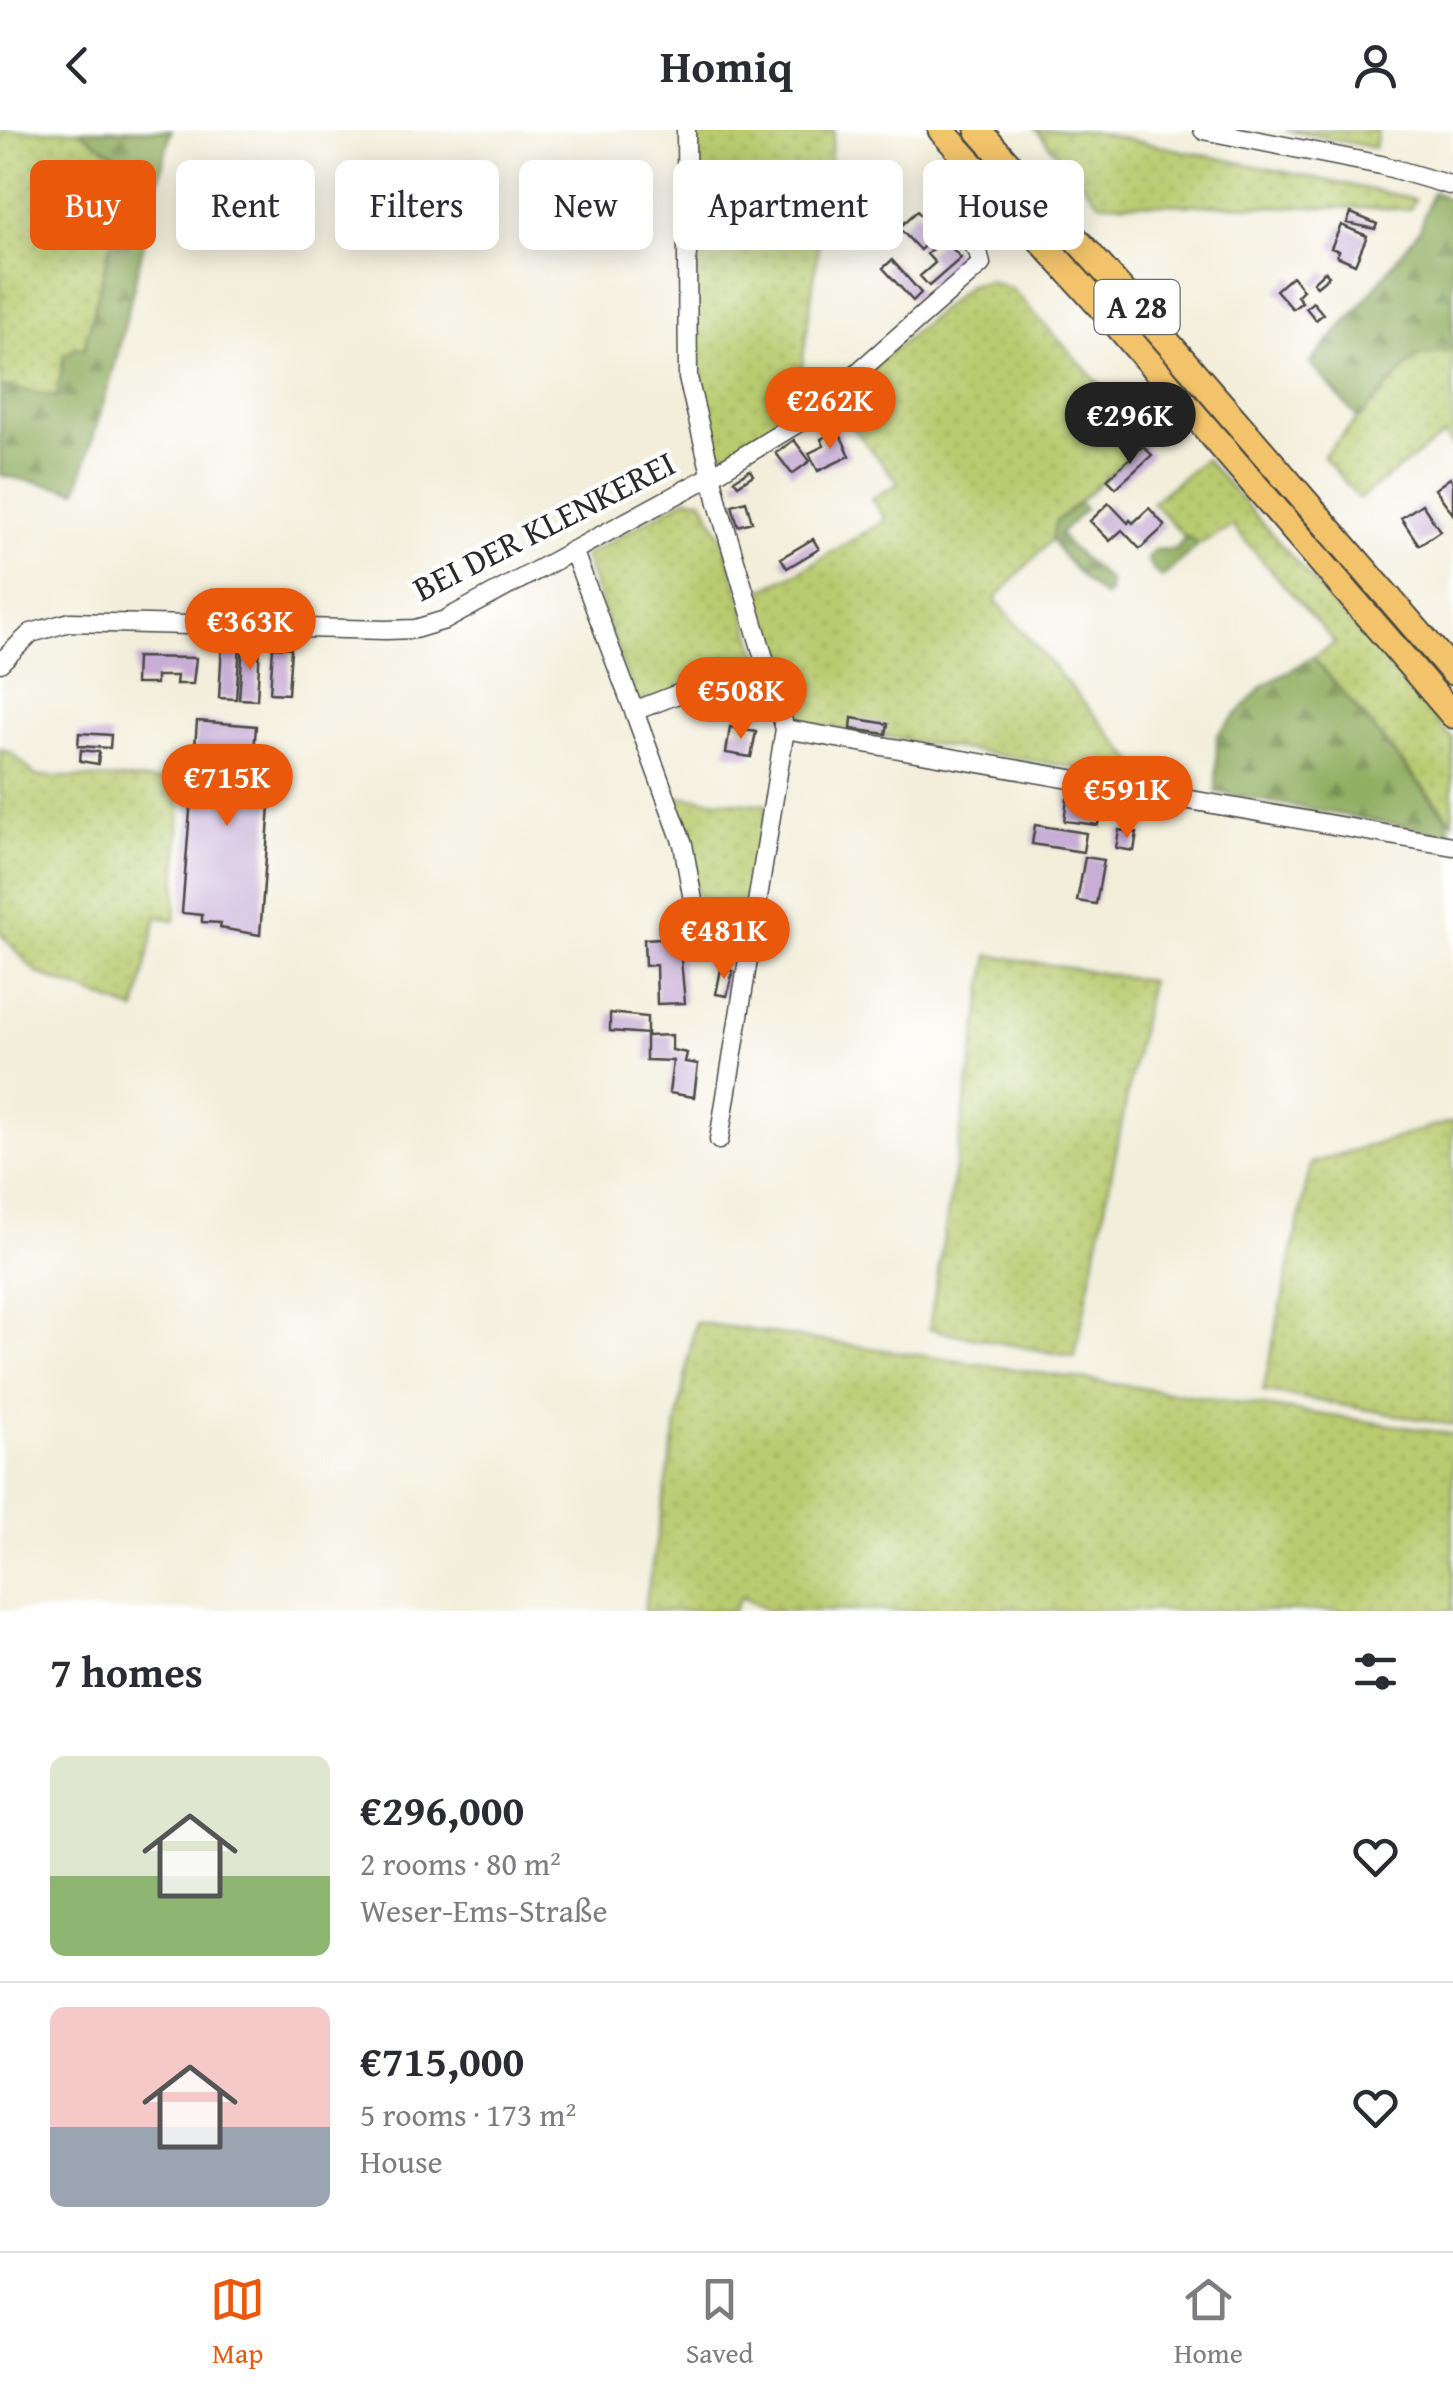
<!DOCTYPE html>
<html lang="en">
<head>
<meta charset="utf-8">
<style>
	:root { --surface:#fff; --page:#f7f7f7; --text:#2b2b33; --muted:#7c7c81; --line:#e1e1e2; --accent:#ea580c }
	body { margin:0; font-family:"Gentium Book Plus",serif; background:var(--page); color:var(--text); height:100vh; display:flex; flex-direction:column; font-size:38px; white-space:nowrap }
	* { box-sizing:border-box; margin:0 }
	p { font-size:32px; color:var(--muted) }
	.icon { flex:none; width:55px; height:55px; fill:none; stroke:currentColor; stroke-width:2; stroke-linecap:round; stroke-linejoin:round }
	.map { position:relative; height:1481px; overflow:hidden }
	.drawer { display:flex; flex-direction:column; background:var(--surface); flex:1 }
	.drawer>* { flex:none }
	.guide { position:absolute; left:30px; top:30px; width:1395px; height:90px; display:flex; gap:20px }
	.price { position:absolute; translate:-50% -85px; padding:0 22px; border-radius:35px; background:var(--accent); color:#fff; font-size:32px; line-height:65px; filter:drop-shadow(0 2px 5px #0008) }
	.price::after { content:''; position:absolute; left:50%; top:60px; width:30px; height:22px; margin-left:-15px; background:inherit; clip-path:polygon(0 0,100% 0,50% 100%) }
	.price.on { background:#222; color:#fff }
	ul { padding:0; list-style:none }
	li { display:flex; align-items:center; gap:30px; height:250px; padding:0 50px }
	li+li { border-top:2px solid var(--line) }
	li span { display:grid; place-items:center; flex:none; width:280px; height:200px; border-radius:15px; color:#555 }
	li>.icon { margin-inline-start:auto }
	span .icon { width:120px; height:120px; fill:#fffc; stroke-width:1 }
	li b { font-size:42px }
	h2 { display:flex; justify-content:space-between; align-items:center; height:120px; padding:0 50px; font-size:42px }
	.tag { padding:0 35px; border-radius:15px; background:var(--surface); box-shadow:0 5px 25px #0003; font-size:35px; line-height:90px }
	.tag.on { background:var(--accent); color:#fff }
	header { display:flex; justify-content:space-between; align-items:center; height:130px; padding:0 50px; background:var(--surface); font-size:45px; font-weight:600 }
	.tab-bar { display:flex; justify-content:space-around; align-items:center; height:140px; border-top:2px solid var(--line); background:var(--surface); font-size:28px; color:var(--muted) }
	.tab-bar a { display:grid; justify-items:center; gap:5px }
	.tab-bar .on { color:var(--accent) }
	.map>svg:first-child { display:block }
	.green { fill:url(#green-dots); stroke:#727b4d; stroke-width:2.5 }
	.forest { fill:url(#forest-firs); stroke:#5e6d46; stroke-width:2.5 }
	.building { fill:#c8aed6 }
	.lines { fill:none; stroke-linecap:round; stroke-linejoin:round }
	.minor-casing { stroke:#494845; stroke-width:21 }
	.highway-casing { stroke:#494845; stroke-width:29 }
	.minor { stroke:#fff; stroke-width:18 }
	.highway { stroke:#f2c36a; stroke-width:25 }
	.labels { text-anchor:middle; stroke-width:9; stroke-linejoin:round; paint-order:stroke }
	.shield { fill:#fff; stroke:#6b6b6b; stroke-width:2.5 }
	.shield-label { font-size:32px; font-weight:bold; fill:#2b2b2b }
	.street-label { font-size:35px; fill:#2b2b2b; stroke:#fff }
</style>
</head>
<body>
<header><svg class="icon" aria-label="back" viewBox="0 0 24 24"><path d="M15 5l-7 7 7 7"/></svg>Homiq<svg class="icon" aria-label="person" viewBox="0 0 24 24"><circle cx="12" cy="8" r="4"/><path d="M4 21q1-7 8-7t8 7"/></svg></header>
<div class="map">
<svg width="1453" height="1481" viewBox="0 0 1453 1481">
	<defs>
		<pattern id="green-dots" width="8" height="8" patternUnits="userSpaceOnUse" patternTransform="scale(2.5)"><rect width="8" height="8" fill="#b9cb6f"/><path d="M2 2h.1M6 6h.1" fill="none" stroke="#9fae60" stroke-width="1.8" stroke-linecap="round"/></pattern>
		<pattern id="forest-firs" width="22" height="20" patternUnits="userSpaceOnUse" patternTransform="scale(2.5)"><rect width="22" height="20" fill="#92af62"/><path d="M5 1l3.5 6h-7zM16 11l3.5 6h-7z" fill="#778f51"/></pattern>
	</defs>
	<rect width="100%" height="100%" fill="#fff"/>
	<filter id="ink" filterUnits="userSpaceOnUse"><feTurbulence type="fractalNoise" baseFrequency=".01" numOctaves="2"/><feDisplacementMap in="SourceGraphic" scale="20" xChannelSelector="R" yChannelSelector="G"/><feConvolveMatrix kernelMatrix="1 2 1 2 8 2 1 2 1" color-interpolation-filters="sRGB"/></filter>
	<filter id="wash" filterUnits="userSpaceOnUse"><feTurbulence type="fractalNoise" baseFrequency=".0048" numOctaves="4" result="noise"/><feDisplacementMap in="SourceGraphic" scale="40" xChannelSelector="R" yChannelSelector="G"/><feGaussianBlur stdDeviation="2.25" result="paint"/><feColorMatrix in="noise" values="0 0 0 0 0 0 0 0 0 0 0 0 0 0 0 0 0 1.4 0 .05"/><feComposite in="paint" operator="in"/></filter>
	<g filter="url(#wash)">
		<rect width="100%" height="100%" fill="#f2eeda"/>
		<path class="green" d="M0,0H78L125,32L126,55L84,219L77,218L57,267L0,256Z
			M693,0H834L795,289L744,318L728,324L714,316L695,258Z
			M1036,0H1083L1415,69L1410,79L1100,73Z
			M1286,0H1378L1375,18Z
			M988,151L1011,158L1150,309L1057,391L1051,410L995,469L1150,650L791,591L751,465L795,444L886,390L871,369L899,353L832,273L969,155Z
			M1453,220V317L1444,305L1359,369L1323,326L1416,227Z
			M1205,329L1453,609V692L1313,527L1335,513L1232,396L1198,415L1193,409L1185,407L1152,372Z
			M687,368L702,369L724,411L759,531L693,562L636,573L584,426Z
			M0,619L12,623L36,646L181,651L175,791L157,786L136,881L37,843L0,803Z
			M671,666L767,675L750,774L704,771L697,764Z
			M989,825L1150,851L1075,1227L929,1199Z
			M1453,991V1295L1263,1261L1311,1033Z
			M695,1192L1453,1304V1481H1033L1007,1476L1002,1481H769L741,1467L733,1481H644Z"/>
		<path class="forest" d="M78,0H171L116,231L77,361L0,345V256L57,267L64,225L77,218L84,219L126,55L125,32Z
			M1433,61L1453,72V220L1416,227L1358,289L1310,233L1366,169L1420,99Z
			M1079,373L1085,379L1060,404L1069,416L1110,452L1109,463L1104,466C1089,457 1062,426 1051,410L1056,391Z
			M1185,407L1193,409L1198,415L1162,448L1153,440L1147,428L1154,420L1176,419Z
			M1313,527L1447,688L1452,705L1216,662L1217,605L1263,556Z"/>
		<g id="blocks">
			<path class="building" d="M917,81L938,103L920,120L899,98Z
				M1351,83L1377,94L1375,99L1347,93Z
				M1341,95L1367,106L1355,134L1337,126L1339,121L1331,118Z
				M943,109L961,128L929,156L920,146L935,133L927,124Z
				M892,130L921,163L913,171L883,138Z
				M1325,141L1329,146L1317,156L1313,152Z
				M1292,146L1303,160L1297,166L1302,172L1293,179L1276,160Z
				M1313,172L1323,184L1316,190L1306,178Z
				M838,300L850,326L818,341L809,323L824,316L821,309Z
				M794,310L810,331L792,344L776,323Z
				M1143,316L1152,325L1116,358L1107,349Z
				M750,340L753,345L738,355L734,350Z
				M1450,348L1453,352V384L1435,359Z
				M746,371L752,392L738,396L732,375Z
				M1109,373L1128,393L1130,390L1133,393L1149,378L1165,396L1140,419L1122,400L1110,411L1090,391Z
				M1422,374L1440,401L1419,415L1401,388Z
				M813,409L819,419L787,438L781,428Z
				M222,514L240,515L236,569L219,568Z
				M243,515L260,516L257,570L239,569Z
				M273,517L291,518L288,564L270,563Z
				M136,527L196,528L193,554H176L177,546H156V554H135Z
				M852,588L888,594L886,604L851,599Z
				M197,591L256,596L253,635L273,637L260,805L220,798L221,793L202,792V785L182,783Z
				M730,597L756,602L751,627L726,623Z
				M79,603L111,605L110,618L78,616Z
				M81,620L99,622L98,634L80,631Z
				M1067,669L1101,674L1098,695L1064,691Z
				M1035,695L1086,703L1083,722L1032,714Z
				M1119,700L1137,703L1134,721L1116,718Z
				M1085,727L1104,730L1096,774L1077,771Z
				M679,807L685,873L657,874L656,835L645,836L644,809Z
				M721,839L733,841L727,866L716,864Z
				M610,883L647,887V904L610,901Z
				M672,905V920L687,923L685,932L698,934L694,967L669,963L673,931L646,930V906Z"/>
		</g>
	</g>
	<g filter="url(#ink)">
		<use href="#blocks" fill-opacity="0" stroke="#494845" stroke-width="2.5"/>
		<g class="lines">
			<defs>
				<path id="minor" d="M686,0L688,248L718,373L785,599L719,1010
					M1203,0L1381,35L1453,56
					M573,420L634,581L691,559
					M0,533L31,503L70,492L386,500L415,499L445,490L711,346L806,288L981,134L978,121L956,97
					M634,581L683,714L694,776
					M785,599L1453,716"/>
				<path id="highway" d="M941,0L1117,195L1453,585
					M978,0L1138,178L1453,542"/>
			</defs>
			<use href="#minor" class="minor-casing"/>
			<use href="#highway" class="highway-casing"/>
			<use href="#minor" class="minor"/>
			<use href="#highway" class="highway"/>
		</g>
	</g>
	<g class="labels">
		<rect class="shield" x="1094.5" y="150" width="85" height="54" rx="8"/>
		<g class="shield-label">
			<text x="1137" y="188">A 28</text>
		</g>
		<g class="street-label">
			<text transform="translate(544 396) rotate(-27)" y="12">BEI DER KLENKEREI</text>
		</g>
	</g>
</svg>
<b class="price" style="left:830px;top:322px">€262K</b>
<b class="price on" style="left:1130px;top:337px">€296K</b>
<b class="price" style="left:250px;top:543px">€363K</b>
<b class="price" style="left:741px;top:612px">€508K</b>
<b class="price" style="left:227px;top:699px">€715K</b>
<b class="price" style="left:1127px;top:711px">€591K</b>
<b class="price" style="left:724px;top:852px">€481K</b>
<div class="guide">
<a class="tag on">Buy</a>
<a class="tag">Rent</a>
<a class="tag">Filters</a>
<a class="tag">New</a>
<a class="tag">Apartment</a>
<a class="tag">House</a>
</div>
</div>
<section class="drawer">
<h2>7 homes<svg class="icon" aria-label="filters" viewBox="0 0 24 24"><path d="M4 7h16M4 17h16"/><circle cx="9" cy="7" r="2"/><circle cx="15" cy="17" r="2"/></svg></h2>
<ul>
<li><span style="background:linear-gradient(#dfe7d0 60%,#8fb573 0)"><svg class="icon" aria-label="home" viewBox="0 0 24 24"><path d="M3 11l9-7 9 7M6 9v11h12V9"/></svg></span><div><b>€296,000</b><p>2 rooms · 80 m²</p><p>Weser-Ems-Straße</p></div><svg class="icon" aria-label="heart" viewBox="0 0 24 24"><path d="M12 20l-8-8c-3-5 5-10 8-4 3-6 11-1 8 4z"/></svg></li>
<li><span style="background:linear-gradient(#f6c9c9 60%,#9aa5b1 0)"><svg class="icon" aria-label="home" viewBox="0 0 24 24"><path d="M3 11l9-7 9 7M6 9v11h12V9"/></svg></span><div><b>€715,000</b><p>5 rooms · 173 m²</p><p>House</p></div><svg class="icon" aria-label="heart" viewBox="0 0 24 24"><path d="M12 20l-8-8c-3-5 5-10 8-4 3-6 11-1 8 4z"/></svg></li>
</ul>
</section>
<nav class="tab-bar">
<a class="on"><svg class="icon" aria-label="map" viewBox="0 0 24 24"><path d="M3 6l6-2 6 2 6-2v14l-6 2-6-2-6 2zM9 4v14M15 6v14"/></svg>Map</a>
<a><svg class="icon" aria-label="saved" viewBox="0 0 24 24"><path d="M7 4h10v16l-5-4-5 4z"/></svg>Saved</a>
<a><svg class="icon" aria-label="home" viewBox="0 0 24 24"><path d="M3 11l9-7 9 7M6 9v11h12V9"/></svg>Home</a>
</nav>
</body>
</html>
